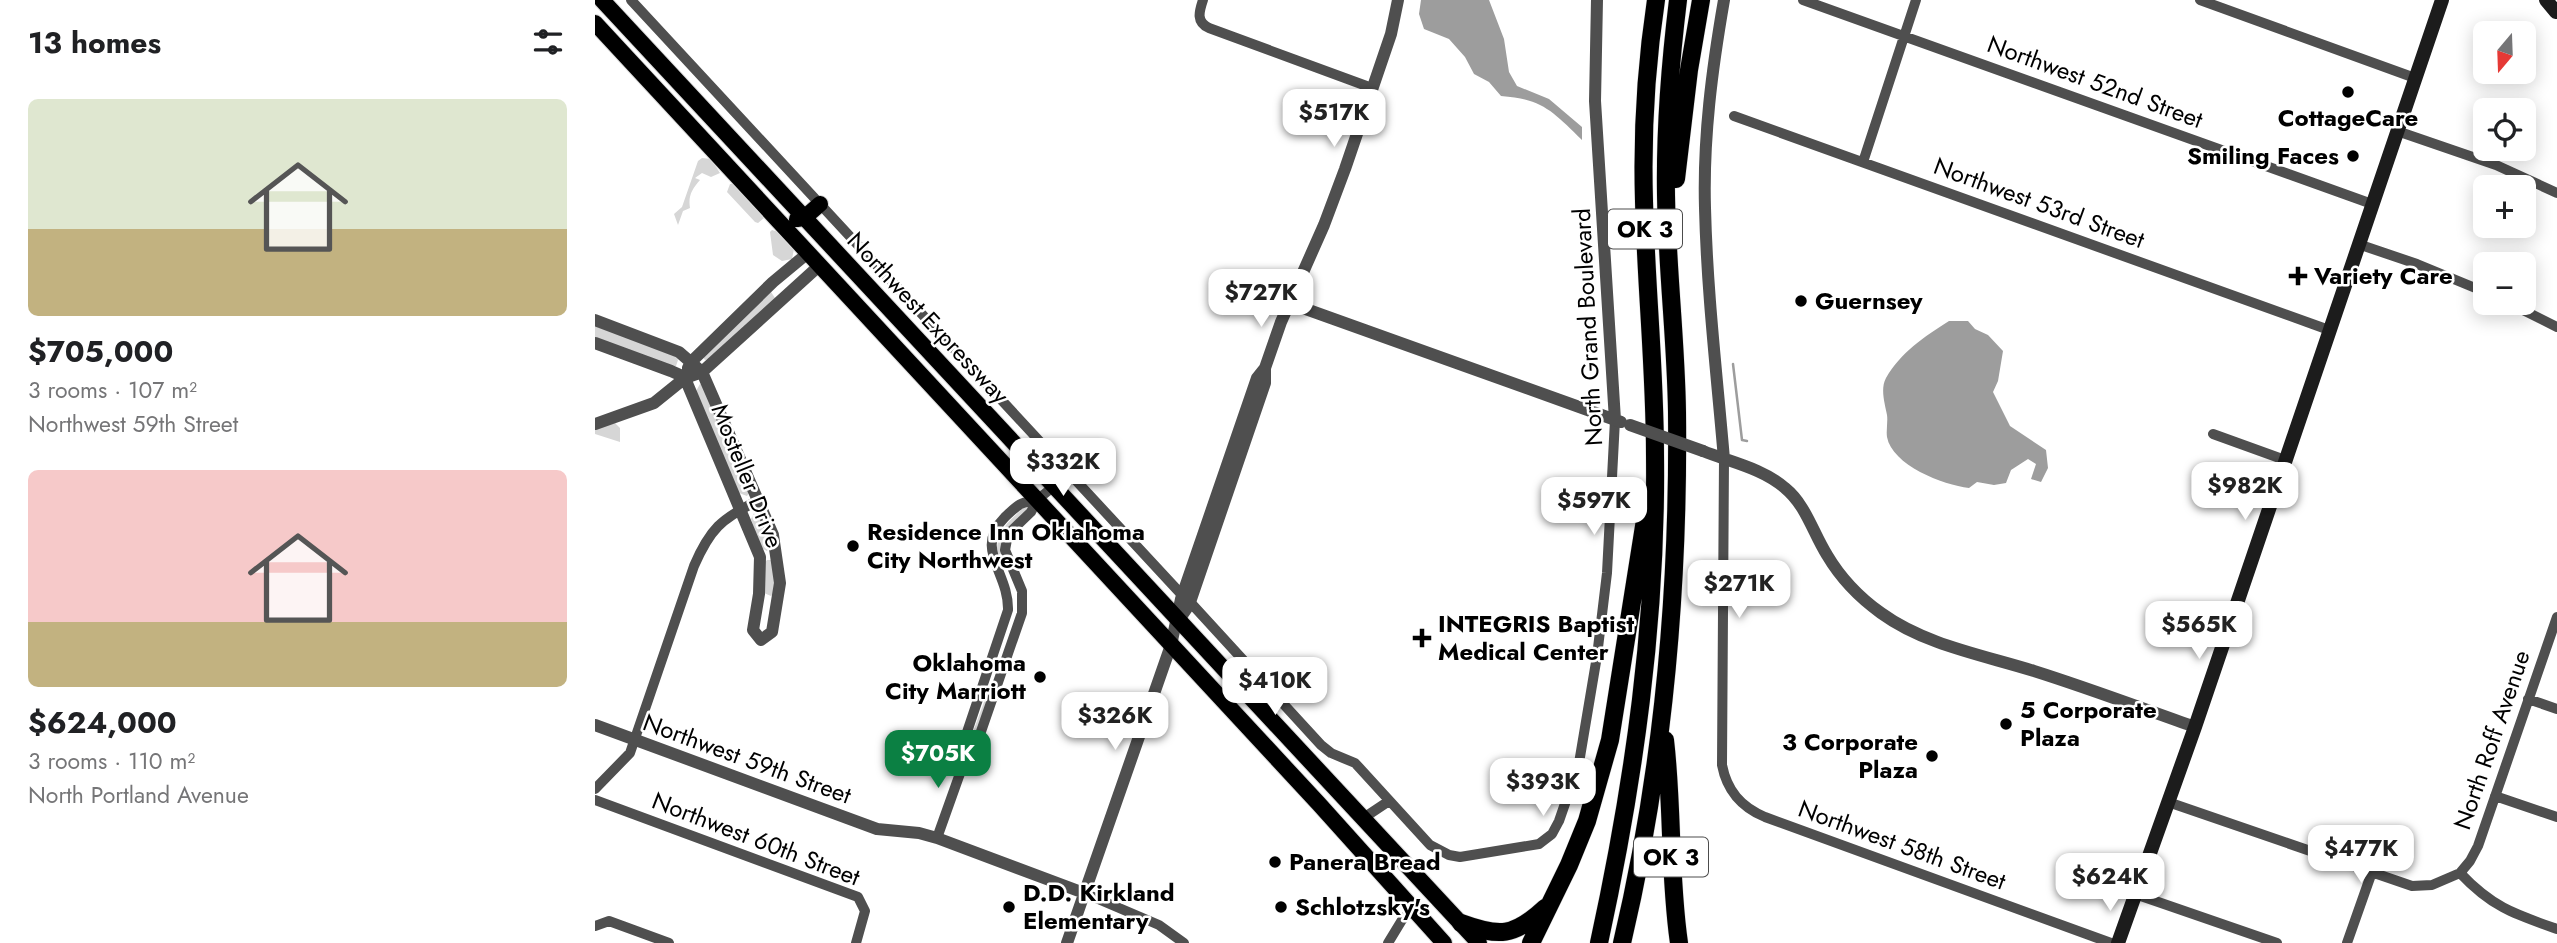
<!DOCTYPE html>
<html lang="en">
<head>
<meta charset="utf-8">
<style>
	:root { --surface:#fff; --page:#f6f6f6; --text:#202124; --muted:#757577; --accent:#0b8043 }
	body { margin:0; font-family:Jost,sans-serif; background:var(--page); color:var(--text); height:100vh; display:flex; flex-direction:column; font-size:26px; white-space:nowrap }
	* { box-sizing:border-box; margin:0 }
	p { font-size:23px; color:var(--muted) }
	.icon { flex:none; width:38px; height:38px; fill:none; stroke:currentColor; stroke-width:2; stroke-linecap:round; stroke-linejoin:round }
	.map { position:relative; flex:1; overflow:hidden }
	.side { display:flex; flex-direction:column; background:var(--surface); width:595px }
	.side>* { flex:none }
	.needle { width:46px; rotate:199deg }
	.controls { position:absolute; left:1878px; top:21px; display:grid; gap:14px }
	.controls a { display:grid; place-items:center; width:63px; height:63px; border-radius:10px; background:var(--surface); box-shadow:0 4px 18px #0003; font-size:35px }
	.price { position:absolute; translate:-50% -60px; padding:0 16px; border-radius:14px; background:#fff; color:#222; font-size:23px; line-height:46px; filter:drop-shadow(0 2px 4px #0008) }
	.price::after { content:''; position:absolute; left:50%; top:42px; width:21px; height:16px; margin-left:-10px; background:inherit; clip-path:polygon(0 0,100% 0,50% 100%) }
	.price.on { background:var(--accent); color:#fff }
	ul { padding:0; list-style:none }
	li { display:grid; align-content:center; gap:14px; height:371px; padding:0 28px }
	li span { display:grid; place-items:center; height:217px; border-radius:10px; color:#555 }
	li>.icon { margin-inline-start:auto }
	span .icon { width:126px; height:126px; fill:#fffc; stroke-width:1 }
	li b { font-size:30px }
	h2 { display:flex; justify-content:space-between; align-items:center; height:84px; padding:0 28px; font-size:30px }
	main { display:flex; flex:1; min-height:0 }
	.map>svg:first-child { display:block }
	.green { fill:#d6d6d6 }
	.water { fill:#9d9d9d }
	.lines { fill:none; stroke-linecap:round; stroke-linejoin:round }
	.stream { stroke:#9d9d9d; stroke-width:2.5 }
	.trunk-casing { stroke:#dbdbdb; stroke-width:18 }
	.motorway-casing { stroke:#dbdbdb; stroke-width:19 }
	.minor { stroke:#4f4f4f; stroke-width:10 }
	.tertiary { stroke:#4f4f4f; stroke-width:12 }
	.secondary { stroke:#1c1c1c; stroke-width:14 }
	.trunk { stroke:#000; stroke-width:16 }
	.motorway { stroke:#000; stroke-width:18 }
	.tertiary-bridge { stroke:#4f4f4f; stroke-width:12 }
	.poi-dot { fill:#000; stroke:#fff; stroke-width:2.5 }
	.labels { text-anchor:middle; stroke-width:5; stroke-linejoin:round; paint-order:stroke }
	.shield { fill:#fff; stroke:#4c4c4c; stroke-width:2 }
	.shield-label { font-size:23px; font-weight:bold; fill:#000 }
	.street-label { font-size:24px; fill:#000; stroke:#fff }
	.poi-label { font-size:24px; font-weight:bold; fill:#000; stroke:#fff; text-anchor:start }
</style>
</head>
<body>
<main>
<section class="side">
<h2>13 homes<svg class="icon" aria-label="filters" viewBox="0 0 24 24"><path d="M4 7h16M4 17h16"/><circle cx="9" cy="7" r="2"/><circle cx="15" cy="17" r="2"/></svg></h2>
<ul>
<li><span style="background:linear-gradient(#dfe7d0 60%,#c2b280 0)"><svg class="icon" aria-label="home" viewBox="0 0 24 24"><path d="M3 11l9-7 9 7M6 9v11h12V9"/></svg></span><div><b>$705,000</b><p>3 rooms · 107 m²</p><p>Northwest 59th Street</p></div></li>
<li><span style="background:linear-gradient(#f6c9c9 70%,#c2b280 0)"><svg class="icon" aria-label="home" viewBox="0 0 24 24"><path d="M3 11l9-7 9 7M6 9v11h12V9"/></svg></span><div><b>$624,000</b><p>3 rooms · 110 m²</p><p>North Portland Avenue</p></div></li>
</ul>
</section>
<div class="map">
<svg width="1962" height="943" viewBox="0 0 1962 943">
	<rect width="100%" height="100%" fill="#fff"/>
	<path class="green" d="M107,158L116,159L125,173L116,177L107,173L100,178L105,180C97,189 93,196 95,208L88,211L83,225L79,214L87,207L103,161Z
		M135,184H139L169,218L163,223L160,222L132,192Z
		M177,230L183,232L199,249L197,259L187,261L178,255L175,232Z
		M176,292L180,298L179,301L115,359L110,360L107,356Z
		M0,326L79,354L83,360L81,366H75L0,339Z
		M105,384L108,385L154,493L152,496L144,493L101,391Z
		M20,423L25,428V442L0,434V429Z
		M431,505L438,506L406,547V554L402,555C401,529 414,522 431,505Z
		M159,513L163,514L175,544L172,551L165,547L156,519Z
		M172,560H176L181,566L178,594L176,596L169,593V563Z
		M396,683L399,684L377,744L375,740Z"/>
	<path class="water" d="M826,0H894L909,39L914,72L922,86L954,99L987,127V140C958,112 948,99 906,96L894,82L879,74L870,57L854,39L829,29L824,14Z
		M1354,321H1373L1380,329L1393,335L1408,351L1403,381L1398,392L1415,426L1451,450L1453,468L1446,482L1436,479L1441,464L1433,459L1416,470L1411,483L1399,485L1382,482L1374,488C1348,485 1297,465 1292,437C1291,430 1293,422 1292,415C1290,404 1285,389 1291,378C1306,352 1329,337 1354,321Z"/>
	<g class="lines">
		<path class="stream" d="M1138,364L1147,440L1152,441"/>
		<defs>
			<path id="trunk" d="M7,0L884,943
				M0,23L724,804L849,943
				M202,219L209,218L225,204"/>
			<path id="motorway" d="M1081,179L1094,70L1106,0
				M1070,740C1078,808 1074,875 1084,943
				M866,923C904,937 919,937 950,908
				M936,943L974,865L992,821L1015,740L1050,520
				M1004,943C1039,782 1062,620 1060,455C1060,370 1051,286 1049,201C1047,134 1051,66 1061,0
				M1027,943C1068,770 1084,590 1082,412C1081,340 1072,268 1071,195C1070,130 1075,65 1083,0"/>
		</defs>
		<use href="#trunk" class="trunk-casing"/>
		<use href="#motorway" class="motorway-casing"/>
		<path class="minor" d="M36,0L587,595
			M608,0C604,12 601,22 614,28L777,88
			M1208,0L1777,204
			M1605,0L1820,78
			M1139,116L1734,330
			M1802,131L1901,165L1962,193
			M1268,162L1321,0
			M1763,244L1822,264L1890,292
			M1914,303L1962,327
			M1618,434L1690,460
			M1129,459L1127,765C1132,791 1146,807 1170,817L1516,943
			M595,602L726,745L736,753L760,763L835,845L854,855L865,857L944,844L957,834L964,821L984,763L1002,656L1012,573L1020,420
			M1933,699L1962,709
			M373,751L369,741L413,610C414,572 378,549 410,517C423,505 425,502 442,500
			M0,789L35,753L99,566C115,529 126,519 162,501
			M1900,796L1962,817
			M0,800L263,897L270,911L261,943
			M1573,802L1817,886L1837,885L1865,873C1897,907 1919,914 1962,929
			M767,819L794,801
			M342,838L373,751L381,746L427,613V591L410,550L413,534L436,512L442,500L475,473
			M1865,873L1875,861L1883,846L1962,617
			M489,893L564,925L589,943
			M1540,894L1682,943
			M0,926L14,921L74,943
			M793,943L807,920L818,909
			M1752,943L1777,872"/>
		<path class="tertiary" d="M1002,0L1000,101L1020,420
			M1129,0C1117,69 1108,138 1110,208C1112,292 1122,376 1129,459
			M694,303L1026,422
			M0,320L84,352L107,372L178,535L185,583L177,632L166,640L158,630L164,594L165,557L92,383L85,375L76,371L0,343
			M93,368L96,362L178,282L213,253
			M0,424L59,403L90,378L107,372L225,265
			M1108,451C1135,462 1167,468 1190,488C1211,505 1218,533 1232,555C1245,577 1265,598 1286,613C1330,645 1388,655 1439,671C1493,688 1546,708 1600,727
			M583,621L594,605L670,383V368L686,322L729,225L750,169L796,34L803,0
			M0,725L282,829L324,833L342,838L489,893
			M472,943L576,645L586,599L662,378L670,368"/>
		<path class="secondary" d="M1951,0L1961,12
			M1523,943L1600,727L1847,0"/>
		<use href="#trunk" class="trunk"/>
		<use href="#motorway" class="motorway"/>
		<path class="tertiary-bridge" d="M1035,425L1108,451"/>
	</g>
	<g class="poi-dot">
		<circle cx="1753" cy="92" r="7"/>
		<circle cx="1758" cy="156" r="7"/>
		<path d="M1699.5 265.5h7v7h7v7h-7v7h-7v-7h-7v-7h7z"/>
		<circle cx="1206" cy="301" r="7"/>
		<circle cx="258" cy="546" r="7"/>
		<path d="M823.5 627.5h7v7h7v7h-7v7h-7v-7h-7v-7h7z"/>
		<circle cx="445" cy="677" r="7"/>
		<circle cx="1411" cy="724" r="7"/>
		<circle cx="1337" cy="756" r="7"/>
		<circle cx="680" cy="862" r="7"/>
		<circle cx="414" cy="907" r="7"/>
		<circle cx="686" cy="907" r="7"/>
	</g>
	<g class="labels">
		<g class="shield">
			<rect x="1013" y="209.5" width="74" height="39" rx="5"/>
			<rect x="1039" y="837.5" width="74" height="39" rx="5"/>
		</g>
		<g class="shield-label">
			<text x="1050" y="237">OK 3</text>
			<text x="1076" y="865">OK 3</text>
		</g>
		<g class="street-label">
			<text transform="translate(1500 82) rotate(20)" y="8">Northwest 52nd Street</text>
			<text transform="translate(1444 203) rotate(20)" y="8">Northwest 53rd Street</text>
			<text transform="translate(333 318) rotate(47)" y="8">Northwest Expressway</text>
			<text transform="translate(993 327) rotate(-93)" y="8">North Grand Boulevard</text>
			<text transform="translate(152 476) rotate(68)" y="8">Mosteller Drive</text>
			<text transform="translate(1897 740) rotate(-71)" y="8">North Roff Avenue</text>
			<text transform="translate(152 759) rotate(20)" y="8">Northwest 59th Street</text>
			<text transform="translate(161 839) rotate(21)" y="8">Northwest 60th Street</text>
			<text transform="translate(1307 845) rotate(20)" y="8">Northwest 58th Street</text>
		</g>
		<g class="poi-label">
			<text x="1753" y="126" text-anchor="middle">CottageCare</text>
			<text x="1744" y="164" text-anchor="end">Smiling Faces</text>
			<text x="1719" y="284">Variety Care</text>
			<text x="1220" y="309">Guernsey</text>
			<text x="272" y="540">Residence Inn Oklahoma<tspan x="272" dy="28">City Northwest</tspan></text>
			<text x="843" y="632">INTEGRIS Baptist<tspan x="843" dy="28">Medical Center</tspan></text>
			<text x="431" y="671" text-anchor="end">Oklahoma<tspan x="431" dy="28">City Marriott</tspan></text>
			<text x="1425" y="718">5 Corporate<tspan x="1425" dy="28">Plaza</tspan></text>
			<text x="1323" y="750" text-anchor="end">3 Corporate<tspan x="1323" dy="28">Plaza</tspan></text>
			<text x="694" y="870">Panera Bread</text>
			<text x="428" y="901">D.D. Kirkland<tspan x="428" dy="28">Elementary</tspan></text>
			<text x="700" y="915">Schlotzsky's</text>
		</g>
	</g>
</svg>
<div class="controls">
<a><svg class="needle" viewBox="-14 -14 28 28"><path d="M0-13l5 13h-10z" fill="#e53935"/><path d="M0 13l5-13h-10z" fill="#757577"/></svg></a>
<a><svg class="icon" aria-label="locate" viewBox="0 0 24 24"><circle cx="12" cy="12" r="6"/><path d="M12 2v4M12 18v4M2 12h4M18 12h4"/></svg></a>
<a>+</a>
<a>−</a>
</div>
<b class="price" style="left:739px;top:149px">$517K</b>
<b class="price" style="left:666px;top:329px">$727K</b>
<b class="price" style="left:468px;top:498px">$332K</b>
<b class="price" style="left:1650px;top:522px">$982K</b>
<b class="price" style="left:999px;top:537px">$597K</b>
<b class="price" style="left:1144px;top:620px">$271K</b>
<b class="price" style="left:1604px;top:661px">$565K</b>
<b class="price" style="left:680px;top:717px">$410K</b>
<b class="price" style="left:520px;top:752px">$326K</b>
<b class="price on" style="left:343px;top:790px">$705K</b>
<b class="price" style="left:948px;top:818px">$393K</b>
<b class="price" style="left:1766px;top:885px">$477K</b>
<b class="price" style="left:1515px;top:913px">$624K</b>
</div>
</main>
</body>
</html>
